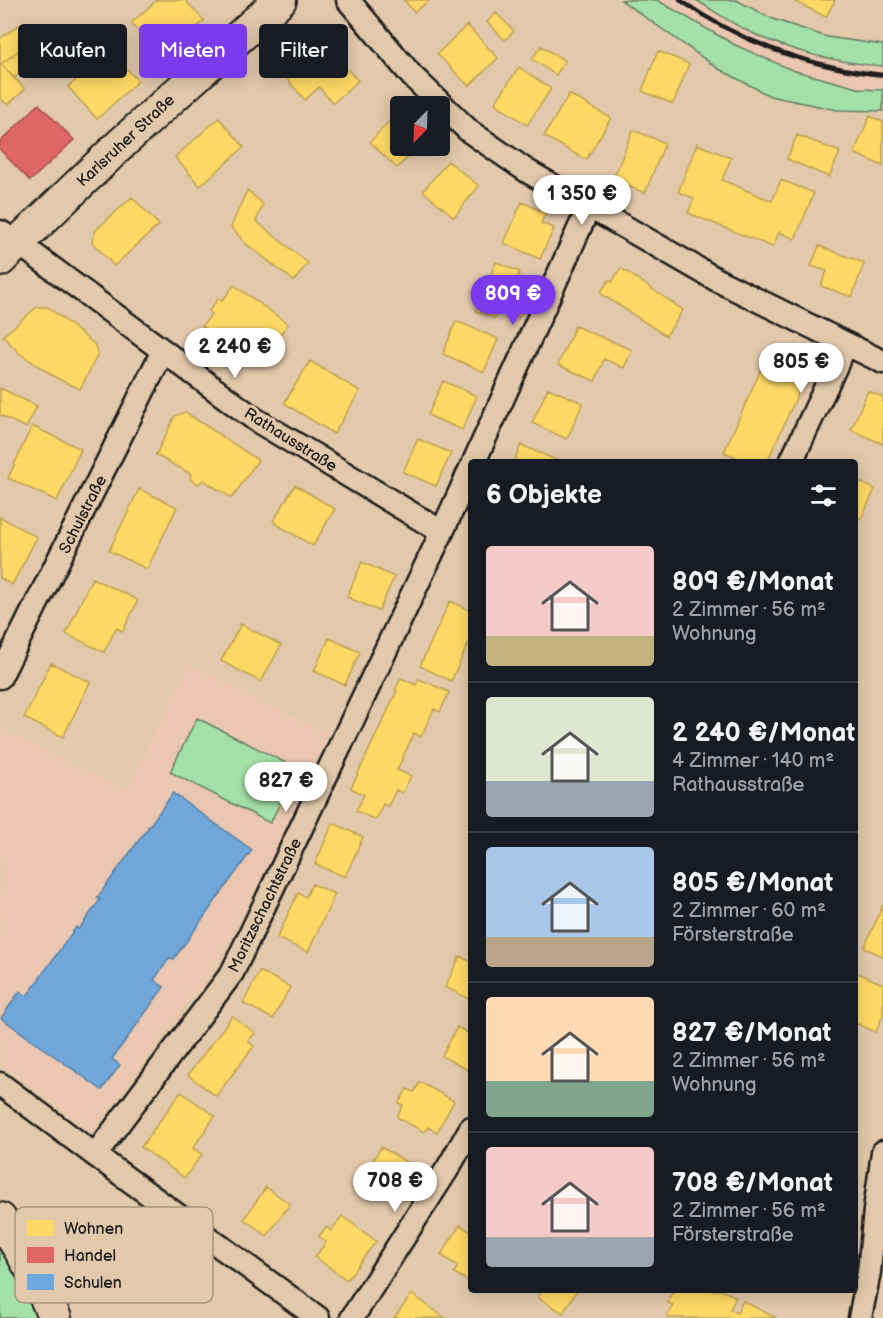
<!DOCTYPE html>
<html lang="de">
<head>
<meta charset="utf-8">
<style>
	:root { --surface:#171b24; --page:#20242c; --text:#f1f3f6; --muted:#9ea1a6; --line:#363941; --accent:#7c3aed }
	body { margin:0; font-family:"Balsamiq Sans",sans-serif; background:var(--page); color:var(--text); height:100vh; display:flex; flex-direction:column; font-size:22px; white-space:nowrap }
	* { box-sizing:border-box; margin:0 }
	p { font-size:20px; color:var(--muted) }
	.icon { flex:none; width:33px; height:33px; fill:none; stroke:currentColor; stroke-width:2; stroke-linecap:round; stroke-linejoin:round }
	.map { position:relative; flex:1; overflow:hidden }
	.sheet { position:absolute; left:468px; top:459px; width:390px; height:834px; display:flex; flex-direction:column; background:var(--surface); border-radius:6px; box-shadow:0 3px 15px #0003 }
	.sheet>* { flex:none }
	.hud { position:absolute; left:18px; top:24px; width:360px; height:54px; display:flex; gap:12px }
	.needle { width:39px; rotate:203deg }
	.fabs { position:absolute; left:390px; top:96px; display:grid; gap:12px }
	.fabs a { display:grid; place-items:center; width:60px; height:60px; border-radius:6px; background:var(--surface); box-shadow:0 3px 15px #0003; font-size:30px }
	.price { position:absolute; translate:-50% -51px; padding:0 14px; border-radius:21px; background:#fff; color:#222; font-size:20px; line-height:39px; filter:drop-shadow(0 2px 3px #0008) }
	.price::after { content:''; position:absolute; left:50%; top:36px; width:18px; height:14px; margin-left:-9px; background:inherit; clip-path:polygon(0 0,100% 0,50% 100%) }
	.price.on { background:var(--accent); color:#fff }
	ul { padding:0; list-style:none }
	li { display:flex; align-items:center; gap:18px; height:150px; padding:0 18px }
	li+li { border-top:2px solid var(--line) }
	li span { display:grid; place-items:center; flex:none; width:168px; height:120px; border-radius:6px; color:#555 }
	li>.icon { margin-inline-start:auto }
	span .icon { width:72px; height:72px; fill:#fffc; stroke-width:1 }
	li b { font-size:26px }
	h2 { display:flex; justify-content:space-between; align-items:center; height:72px; padding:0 18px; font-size:26px }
	.pill { padding:0 21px; border-radius:6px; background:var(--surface); box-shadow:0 3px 15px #0003; font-size:21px; line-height:54px }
	.pill.on { background:var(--accent); color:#fff }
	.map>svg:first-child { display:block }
	.built { fill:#ebc7b1 }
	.green { fill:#a4e1a8; stroke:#607e62; stroke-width:1.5 }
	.homes { fill:#ffd966; stroke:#bba050; stroke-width:1.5 }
	.shops { fill:#e06666; stroke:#a55050; stroke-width:1.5 }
	.schools { fill:#6fa8dc; stroke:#567ea2; stroke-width:1.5 }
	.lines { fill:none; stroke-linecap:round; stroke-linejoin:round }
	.street-casing { stroke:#1c1c1c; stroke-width:27 }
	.secondary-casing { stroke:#1c1c1c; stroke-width:36 }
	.street { stroke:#e3c9ab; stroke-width:22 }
	.secondary { stroke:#e3c9ab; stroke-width:32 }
	.rail { stroke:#1c1c1c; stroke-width:4.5 }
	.labels { text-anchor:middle; stroke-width:6; stroke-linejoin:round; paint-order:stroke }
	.street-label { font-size:16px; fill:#1c1c1c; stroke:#e3c9ab }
	.key { fill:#e3c9ab; stroke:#a79580; stroke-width:1.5 }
	.key-label { font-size:16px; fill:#1c1c1c }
</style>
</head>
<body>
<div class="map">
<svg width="883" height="1318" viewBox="0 0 883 1318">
	<rect width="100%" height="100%" fill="#e3c9ab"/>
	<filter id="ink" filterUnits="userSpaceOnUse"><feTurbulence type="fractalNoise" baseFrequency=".0167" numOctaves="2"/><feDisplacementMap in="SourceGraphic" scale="12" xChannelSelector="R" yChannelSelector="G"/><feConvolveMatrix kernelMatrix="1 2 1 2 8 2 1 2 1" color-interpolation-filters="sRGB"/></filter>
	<g filter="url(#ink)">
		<path class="built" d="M657,0H696L747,31L865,65L883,66V90L861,89L792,70L735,45Z
			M189,664L332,736L278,847L214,968L93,1132L0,1063V728L126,790Z"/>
		<path class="green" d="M621,0H657L735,45L792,70L861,89L883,90V111L837,110L770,96L719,69Z
			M696,0H736L773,19L827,37L883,45V66C838,63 788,51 748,31C730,23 713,10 696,0Z
			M197,718L298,769L270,823L170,772Z
			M0,1219L55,1318H0Z"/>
		<path class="homes" d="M157,0H185L204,21L162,58L131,23Z
			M404,0H430L414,12Z
			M792,0H835L826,17Z
			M496,13L514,31L505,40L487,22Z
			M19,25L31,41L1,64L25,89L8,105L0,98V39Z
			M467,25L498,58L469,86L437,54Z
			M316,35L358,81L333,103L319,87L305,100L278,69Z
			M29,43L41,58L14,78L1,64Z
			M541,46L565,61L556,75L532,59Z
			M109,50L138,81L97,119L68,87Z
			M658,51L689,64L673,104L642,91Z
			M519,67L551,89L527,125L495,103Z
			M569,94L611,118L586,160L544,136Z
			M397,113L400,116V146H419L397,168L370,142Z
			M870,116L883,122V166L854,153Z
			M219,118L244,147L200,186L175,157Z
			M633,130L665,143L645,193L613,180Z
			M797,135L840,152L829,177L787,159Z
			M697,144L731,158L722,180L772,201L781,180L814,193L795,239L779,232L773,247L688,213L694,198L678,192Z
			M448,161L479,186L454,217L423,191Z
			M247,190L263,204L256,221L308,263L294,281L245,243L231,227Z
			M132,197L159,225L114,266L92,242L95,231Z
			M522,202L546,213L541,223L554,228L540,259L504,243Z
			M819,246L864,263L852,297L821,286L827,271L811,266Z
			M496,262L520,272L517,279L532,285L518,319L498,311L495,318L476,311Z
			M621,268L683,310L666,336L600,293L609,280L612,282Z
			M234,285L288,324L257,366L202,326L212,314L209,311L218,299L222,301Z
			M37,307H48L94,344L98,354L80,389L58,379L20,354L3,336Z
			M456,321L498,339L484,372L443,354Z
			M575,326L632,350L624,368L604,359L595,381L558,365Z
			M770,349L810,367L767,462H747L724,452Z
			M310,361L360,391L334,434L284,403Z
			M443,381L477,396L462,430L428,415Z
			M0,388L37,406L26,428L0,415Z
			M548,388L583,403L567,439L532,423Z
			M868,391L883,397V444L851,430Z
			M185,412L258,460L232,498L203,480L198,484L190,479L191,474L156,455L175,416Z
			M32,426L81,449L57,501L8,478Z
			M418,439L451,453L436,486L403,472Z
			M521,445L561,462H514Z
			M855,480L875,489L861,519L855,516Z
			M295,485L335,509L313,546L273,522Z
			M139,489L177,507L147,569L109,551Z
			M0,517L37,537L12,585L0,578Z
			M362,562L394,577L379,611L347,597Z
			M92,578L138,600L123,631L116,628L104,652L66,634Z
			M450,601L471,611V638L451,681L420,666Z
			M241,624L281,645L261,682L221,661Z
			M329,638L360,652L345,685L314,671Z
			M51,663L90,682L63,737L24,718Z
			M401,678L416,685L419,679L449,692L440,712L434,709L421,737L414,733L397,770L411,776L402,793L396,790L388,806L383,804L376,820L356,811L364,795L351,788L397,691L395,690Z
			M333,823L363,837L345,877L315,864Z
			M312,884L335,894L308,952L277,938L298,893L306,897Z
			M883,905V956L864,948Z
			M460,956L471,962V1000L445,987Z
			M260,971L290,987L273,1019L243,1003Z
			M855,972L883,984V1015L876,1032L855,1023Z
			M232,1016L255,1033L248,1041L254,1046L216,1096L188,1075Z
			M457,1027L471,1035V1072L442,1056Z
			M420,1082L454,1101L437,1132L428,1127L424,1132L397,1117L403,1105L399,1103L407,1089L414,1092Z
			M181,1092L215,1116L193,1148L202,1154L185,1178L141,1147Z
			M381,1147L420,1170L404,1195L366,1172Z
			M266,1187L290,1204L267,1236L244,1219Z
			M342,1216L376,1241L347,1280L315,1257L326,1242L319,1236L326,1227L331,1231Z
			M460,1225L471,1232V1275L468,1281L454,1273L458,1266L441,1255Z
			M542,1290H577L563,1313L538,1298Z
			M674,1290H722L736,1297L730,1309L737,1313L743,1301L776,1318H669L667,1317L673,1305L667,1302Z
			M412,1294L445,1318H394Z"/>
		<path class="shops" d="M39,104L74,140L30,181L0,150V142Z"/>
		<path class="schools" d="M173,793L252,850L173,960L170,957L154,980L164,987L112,1059L120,1065L102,1090L1,1018L20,991L27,996L76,927L79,929L100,900L97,898Z"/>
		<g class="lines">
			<defs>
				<path id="street" d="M348,0L412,76L469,131L527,171L719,281L883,362
					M0,232L17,242L256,420L442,532
					M474,462L589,207
					M791,462L846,344
					M0,677L163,351
					M0,1084L95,1155L318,1318
					M95,1155L232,973L442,532L471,468
					M352,1318L448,1168L471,1128
					M860,1318L869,1272L875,1210L883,1152"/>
				<path id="secondary" d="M0,260L122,143L280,0
					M0,1219C22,1250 40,1283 55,1318"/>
			</defs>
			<use href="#street" class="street-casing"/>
			<use href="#secondary" class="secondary-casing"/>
			<use href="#street" class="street"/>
			<use href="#secondary" class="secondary"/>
			<path class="rail" d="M680,0C741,43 810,67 883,75"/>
		</g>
	</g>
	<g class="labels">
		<g class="street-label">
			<text transform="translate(125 140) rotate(-43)" y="6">Karlsruher Straße</text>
			<text transform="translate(291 439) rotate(32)" y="6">Rathausstraße</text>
			<text transform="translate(82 514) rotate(-63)" y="6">Schulstraße</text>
			<text transform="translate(264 905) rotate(-64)" y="6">Moritzschachtstraße</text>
		</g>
	</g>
	<rect x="15" y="1207" width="198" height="96" rx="9" class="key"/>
	<rect x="27" y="1220" width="27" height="16" fill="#ffd966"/>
	<rect x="27" y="1247" width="27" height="16" fill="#e06666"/>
	<rect x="27" y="1274" width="27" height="16" fill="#6fa8dc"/>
	<g class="key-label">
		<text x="64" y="1234">Wohnen</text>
		<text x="64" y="1261">Handel</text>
		<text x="64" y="1288">Schulen</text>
	</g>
</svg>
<div class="fabs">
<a><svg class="needle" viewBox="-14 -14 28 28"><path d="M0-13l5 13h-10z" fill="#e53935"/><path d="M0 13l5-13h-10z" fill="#9ea1a6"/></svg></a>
</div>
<b class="price" style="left:582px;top:226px">1 350 €</b>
<b class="price on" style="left:513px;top:326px">809 €</b>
<b class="price" style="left:235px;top:379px">2 240 €</b>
<b class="price" style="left:801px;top:394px">805 €</b>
<b class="price" style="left:286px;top:813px">827 €</b>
<b class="price" style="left:395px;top:1213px">708 €</b>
<div class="hud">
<a class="pill">Kaufen</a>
<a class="pill on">Mieten</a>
<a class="pill">Filter</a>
</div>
<section class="sheet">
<h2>6 Objekte<svg class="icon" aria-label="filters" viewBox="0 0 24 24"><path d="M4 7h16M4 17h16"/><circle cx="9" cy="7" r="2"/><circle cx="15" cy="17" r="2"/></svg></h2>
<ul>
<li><span style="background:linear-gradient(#f6c9c9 75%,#c2b280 0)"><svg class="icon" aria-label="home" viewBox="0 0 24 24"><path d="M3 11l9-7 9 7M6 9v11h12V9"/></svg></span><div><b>809 €/Monat</b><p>2 Zimmer · 56 m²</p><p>Wohnung</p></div></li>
<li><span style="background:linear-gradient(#dfe7d0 70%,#9aa5b1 0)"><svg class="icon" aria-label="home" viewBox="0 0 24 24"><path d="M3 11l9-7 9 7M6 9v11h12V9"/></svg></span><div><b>2 240 €/Monat</b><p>4 Zimmer · 140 m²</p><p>Rathausstraße</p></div></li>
<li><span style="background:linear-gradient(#a9c7e8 75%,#b9a48a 0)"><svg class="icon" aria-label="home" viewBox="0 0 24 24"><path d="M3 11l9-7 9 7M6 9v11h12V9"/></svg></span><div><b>805 €/Monat</b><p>2 Zimmer · 60 m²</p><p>Försterstraße</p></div></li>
<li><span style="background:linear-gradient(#ffd9b3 70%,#7fa58c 0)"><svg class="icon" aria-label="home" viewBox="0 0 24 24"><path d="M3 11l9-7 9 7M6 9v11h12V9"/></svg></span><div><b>827 €/Monat</b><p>2 Zimmer · 56 m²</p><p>Wohnung</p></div></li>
<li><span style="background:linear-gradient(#f6c9c9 75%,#9aa5b1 0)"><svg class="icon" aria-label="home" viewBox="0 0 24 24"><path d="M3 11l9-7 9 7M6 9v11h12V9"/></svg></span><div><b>708 €/Monat</b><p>2 Zimmer · 56 m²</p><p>Försterstraße</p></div></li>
</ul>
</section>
</div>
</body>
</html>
